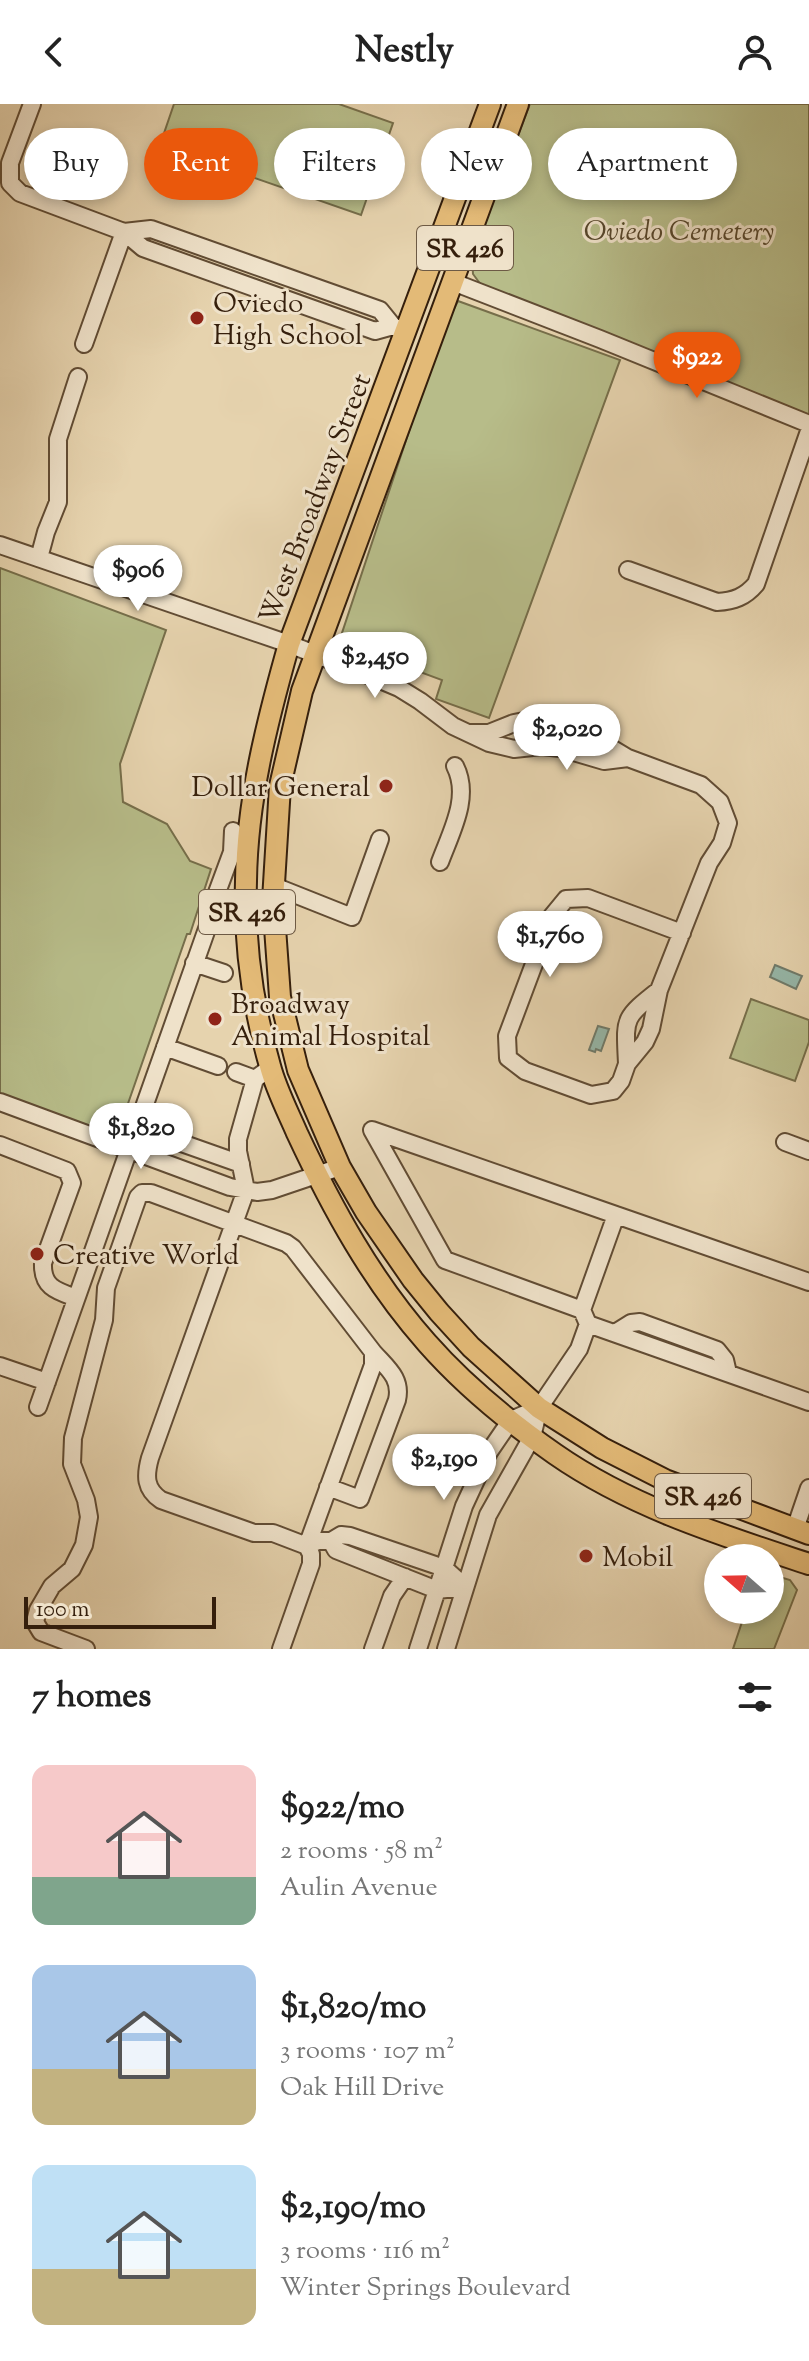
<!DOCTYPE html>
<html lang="en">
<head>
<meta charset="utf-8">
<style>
	:root { --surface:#fff; --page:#f2f2f2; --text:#222; --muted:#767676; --accent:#ea580c }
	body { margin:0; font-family:"Sorts Mill Goudy",serif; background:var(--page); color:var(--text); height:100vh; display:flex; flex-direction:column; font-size:30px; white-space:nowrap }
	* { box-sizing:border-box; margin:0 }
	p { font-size:26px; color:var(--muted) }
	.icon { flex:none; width:44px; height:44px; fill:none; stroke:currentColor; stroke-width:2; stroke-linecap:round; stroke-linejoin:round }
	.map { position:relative; height:1545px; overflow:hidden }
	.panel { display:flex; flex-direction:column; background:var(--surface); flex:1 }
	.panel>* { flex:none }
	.banner { position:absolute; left:24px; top:24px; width:762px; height:72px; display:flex; gap:16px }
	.needle { width:52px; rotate:290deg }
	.tools { position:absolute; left:704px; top:1440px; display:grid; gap:16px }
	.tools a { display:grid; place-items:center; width:80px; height:80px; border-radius:50%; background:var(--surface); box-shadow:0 4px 12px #0003; font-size:40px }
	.scale { position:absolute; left:24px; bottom:20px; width:192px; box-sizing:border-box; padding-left:8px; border:4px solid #351f0c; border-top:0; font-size:22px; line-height:28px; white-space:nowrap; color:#351f0c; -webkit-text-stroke:6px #efe2ca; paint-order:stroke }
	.price { position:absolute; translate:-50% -68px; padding:0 18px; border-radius:28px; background:#fff; color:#222; font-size:26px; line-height:52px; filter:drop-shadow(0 2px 4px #0008) }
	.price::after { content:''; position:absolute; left:50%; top:48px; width:24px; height:18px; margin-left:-12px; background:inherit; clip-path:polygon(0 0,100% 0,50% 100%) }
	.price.selected { background:var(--accent); color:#fff }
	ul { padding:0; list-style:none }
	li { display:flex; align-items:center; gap:24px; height:200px; padding:0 32px }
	li span { display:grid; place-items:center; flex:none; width:224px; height:160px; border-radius:16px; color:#555 }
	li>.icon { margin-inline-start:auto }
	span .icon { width:96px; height:96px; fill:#fffc; stroke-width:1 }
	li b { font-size:34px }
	h2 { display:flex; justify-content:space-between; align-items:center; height:96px; padding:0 32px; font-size:34px }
	.pill { padding:0 28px; border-radius:36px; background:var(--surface); box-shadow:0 4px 12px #0003; font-size:28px; line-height:72px }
	.pill.selected { background:var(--accent); color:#fff }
	header { display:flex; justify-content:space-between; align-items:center; height:104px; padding:0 32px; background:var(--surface); font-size:36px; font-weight:700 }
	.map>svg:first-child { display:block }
	.green { fill:#b7bc89; stroke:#766e4a; stroke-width:2 }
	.water { fill:#96b8aa; stroke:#6f7b6b; stroke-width:2 }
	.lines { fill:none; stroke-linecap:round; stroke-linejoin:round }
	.minor-casing { stroke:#614c34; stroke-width:20 }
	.major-casing { stroke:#351f0c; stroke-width:24 }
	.minor { stroke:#efe2ca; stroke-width:16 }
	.major { stroke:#e3ba77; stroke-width:20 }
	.poi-dot { fill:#8f2418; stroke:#efe2ca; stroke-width:3 }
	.labels { text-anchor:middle; stroke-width:6; stroke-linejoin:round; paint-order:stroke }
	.shield { fill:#efe2ca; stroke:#6d5a45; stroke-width:2 }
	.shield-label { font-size:26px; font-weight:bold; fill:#351f0c }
	.park-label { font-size:28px; font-style:italic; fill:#56462b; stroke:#efe2ca }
	.poi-label { font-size:28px; fill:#351f0c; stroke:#efe2ca; text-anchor:start }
	.street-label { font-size:28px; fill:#351f0c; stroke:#efe2ca }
</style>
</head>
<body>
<header><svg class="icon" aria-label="back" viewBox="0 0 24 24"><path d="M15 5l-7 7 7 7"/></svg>Nestly<svg class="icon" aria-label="person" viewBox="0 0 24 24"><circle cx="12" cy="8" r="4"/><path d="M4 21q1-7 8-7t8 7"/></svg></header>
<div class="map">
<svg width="809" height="1545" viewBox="0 0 809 1545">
	<rect width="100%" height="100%" fill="#e6d3ae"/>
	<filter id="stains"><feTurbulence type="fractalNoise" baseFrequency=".0025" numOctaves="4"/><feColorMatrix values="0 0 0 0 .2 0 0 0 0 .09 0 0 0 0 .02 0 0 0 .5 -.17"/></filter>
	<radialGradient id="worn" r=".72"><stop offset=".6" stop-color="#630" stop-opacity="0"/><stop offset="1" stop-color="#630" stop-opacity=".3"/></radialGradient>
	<path class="green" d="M174,0H339L393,19L361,111L160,41Z
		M530,0H809V312L484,185L473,170L472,153Z
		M458,197L620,256L489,614L436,595L442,576L339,538L442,228Z
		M0,464L166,526L120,660L123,698L167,720L190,757L211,765L190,830H187L116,1034L0,991Z
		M751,895L809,916V938L795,977L730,954Z
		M770,1470L790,1476L797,1486L774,1545H733L746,1506H770Z"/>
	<path class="water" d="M775,861L802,872L796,885L770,873Z
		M598,922L609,925L601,947L596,945L595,948L589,946Z"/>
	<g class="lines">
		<defs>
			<path id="minor" d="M32,0L10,59V79L20,89L124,128L143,144L375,227L393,222
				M124,128L151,125L380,206L393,222L400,225
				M453,178L600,235L809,320
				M84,240L124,128
				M0,441L289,540L373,573L399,584L420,597L453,622L489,639L514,645L542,642L560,644L604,657L628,654
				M39,454L46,428L58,398V335L78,273
				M628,466L717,498C734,497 745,493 756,480L809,327
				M469,629H489L514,619L529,616L542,617L561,623L608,642L628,654L701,681L720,698L728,719L722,739L709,759L659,886L651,925L645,938L627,960L621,977L613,987L591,991L525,967L508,954L507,932L552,812L566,795L588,794L682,829
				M440,758C451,728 471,693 455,662
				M274,782L352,813L380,735
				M194,859L224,869
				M165,943L218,962
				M627,960C625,914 622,915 659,886
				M270,964L255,975L238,1035V1047L246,1086L150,1354C145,1372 145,1385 161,1396L254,1429H273L307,1442L318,1437H331
				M236,968L255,975
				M0,998L230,1083L257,1088L272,1086L340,1063
				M173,1036L241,1060
				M785,1038L809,1047
				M0,1041L67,1067L72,1079L43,1159C42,1183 56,1187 76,1194
				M616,1111L809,1178
				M582,1206L445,1156L372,1026L616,1111L582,1206L588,1220
				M615,1229L631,1219L640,1218L717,1246L725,1256L728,1269
				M0,1262L47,1278
				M38,1303L209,819V810L232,748L233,727
				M328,1383L360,1395L397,1296C402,1274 387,1264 373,1248
				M795,1425L809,1384
				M341,1431L350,1432L444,1464L465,1483L437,1486L336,1446L331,1437Z
				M86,1545L41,1528L35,1518L38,1506L52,1482L72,1465L84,1441L89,1413L86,1396L72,1360L73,1334L104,1216L106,1184L138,1093L142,1089H151L286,1139L293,1144L373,1248V1261L307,1442L311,1450V1460L281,1545
				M373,1545L392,1492L405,1473
				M418,1545L464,1402L489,1348L511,1316L539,1304
				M446,1545L488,1411L532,1333L539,1304L579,1245L588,1220L809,1298"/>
			<path id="major" d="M490,0L289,540C267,618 247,696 246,777C244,839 253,903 270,962C276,985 288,1008 297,1029C332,1104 372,1177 427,1239C464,1281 509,1318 555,1350C631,1403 721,1431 809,1460
				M518,0L302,587L280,682L273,796L280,893L298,966L340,1063L366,1108L413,1176L439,1208L471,1243L539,1304L602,1344L665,1376L809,1430"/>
		</defs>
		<use href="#minor" class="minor-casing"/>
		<use href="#major" class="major-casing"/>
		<use href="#minor" class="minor"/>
		<use href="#major" class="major"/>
	</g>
	<g class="poi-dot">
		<circle cx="197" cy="214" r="8"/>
		<circle cx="386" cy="682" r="8"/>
		<circle cx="215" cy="915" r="8"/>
		<circle cx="37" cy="1150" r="8"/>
		<circle cx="586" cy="1452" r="8"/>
	</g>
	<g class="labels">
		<g class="shield">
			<rect x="417" y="122" width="96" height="44" rx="6"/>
			<rect x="199" y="786" width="96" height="44" rx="6"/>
			<rect x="655" y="1370" width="96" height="44" rx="6"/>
		</g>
		<g class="shield-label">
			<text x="465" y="153">SR 426</text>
			<text x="247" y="817">SR 426</text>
			<text x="703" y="1401">SR 426</text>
		</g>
		<g class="park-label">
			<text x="679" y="136">Oviedo Cemetery</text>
		</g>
		<g class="poi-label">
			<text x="213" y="208">Oviedo<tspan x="213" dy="32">High School</tspan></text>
			<text x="370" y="692" text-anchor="end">Dollar General</text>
			<text x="231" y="909">Broadway<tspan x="231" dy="32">Animal Hospital</tspan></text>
			<text x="53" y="1160">Creative World</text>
			<text x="602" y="1462">Mobil</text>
		</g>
		<g class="street-label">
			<text transform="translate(314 394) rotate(-69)" y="10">West Broadway Street</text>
		</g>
	</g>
	<rect width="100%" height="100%" filter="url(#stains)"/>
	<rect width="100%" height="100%" fill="url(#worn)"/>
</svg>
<div class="tools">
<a><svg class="needle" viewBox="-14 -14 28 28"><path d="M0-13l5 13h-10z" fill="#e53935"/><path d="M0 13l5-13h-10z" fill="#767676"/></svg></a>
</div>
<div class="scale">100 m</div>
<b class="price selected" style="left:697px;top:296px">$922</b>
<b class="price" style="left:138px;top:509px">$906</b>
<b class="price" style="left:375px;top:596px">$2,450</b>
<b class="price" style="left:567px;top:668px">$2,020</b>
<b class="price" style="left:550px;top:875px">$1,760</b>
<b class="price" style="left:141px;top:1067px">$1,820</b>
<b class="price" style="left:444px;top:1398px">$2,190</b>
<div class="banner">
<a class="pill">Buy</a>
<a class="pill selected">Rent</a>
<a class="pill">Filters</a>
<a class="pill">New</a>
<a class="pill">Apartment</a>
</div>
</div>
<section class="panel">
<h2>7 homes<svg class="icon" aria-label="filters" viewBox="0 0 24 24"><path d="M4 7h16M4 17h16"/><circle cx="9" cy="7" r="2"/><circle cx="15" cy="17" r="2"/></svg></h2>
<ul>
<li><span style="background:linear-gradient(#f6c9c9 70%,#7fa58c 0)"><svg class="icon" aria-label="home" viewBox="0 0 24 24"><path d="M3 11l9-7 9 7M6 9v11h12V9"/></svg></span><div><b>$922/mo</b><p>2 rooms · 58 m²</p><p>Aulin Avenue</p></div></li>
<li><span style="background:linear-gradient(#a9c7e8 65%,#c2b280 0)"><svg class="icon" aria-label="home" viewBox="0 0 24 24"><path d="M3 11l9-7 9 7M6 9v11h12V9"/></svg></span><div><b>$1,820/mo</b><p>3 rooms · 107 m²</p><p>Oak Hill Drive</p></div></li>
<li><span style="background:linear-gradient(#bfe0f5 65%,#c2b280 0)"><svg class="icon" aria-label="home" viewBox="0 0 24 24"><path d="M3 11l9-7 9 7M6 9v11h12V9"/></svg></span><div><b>$2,190/mo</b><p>3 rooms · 116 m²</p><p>Winter Springs Boulevard</p></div></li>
</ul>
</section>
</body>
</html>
